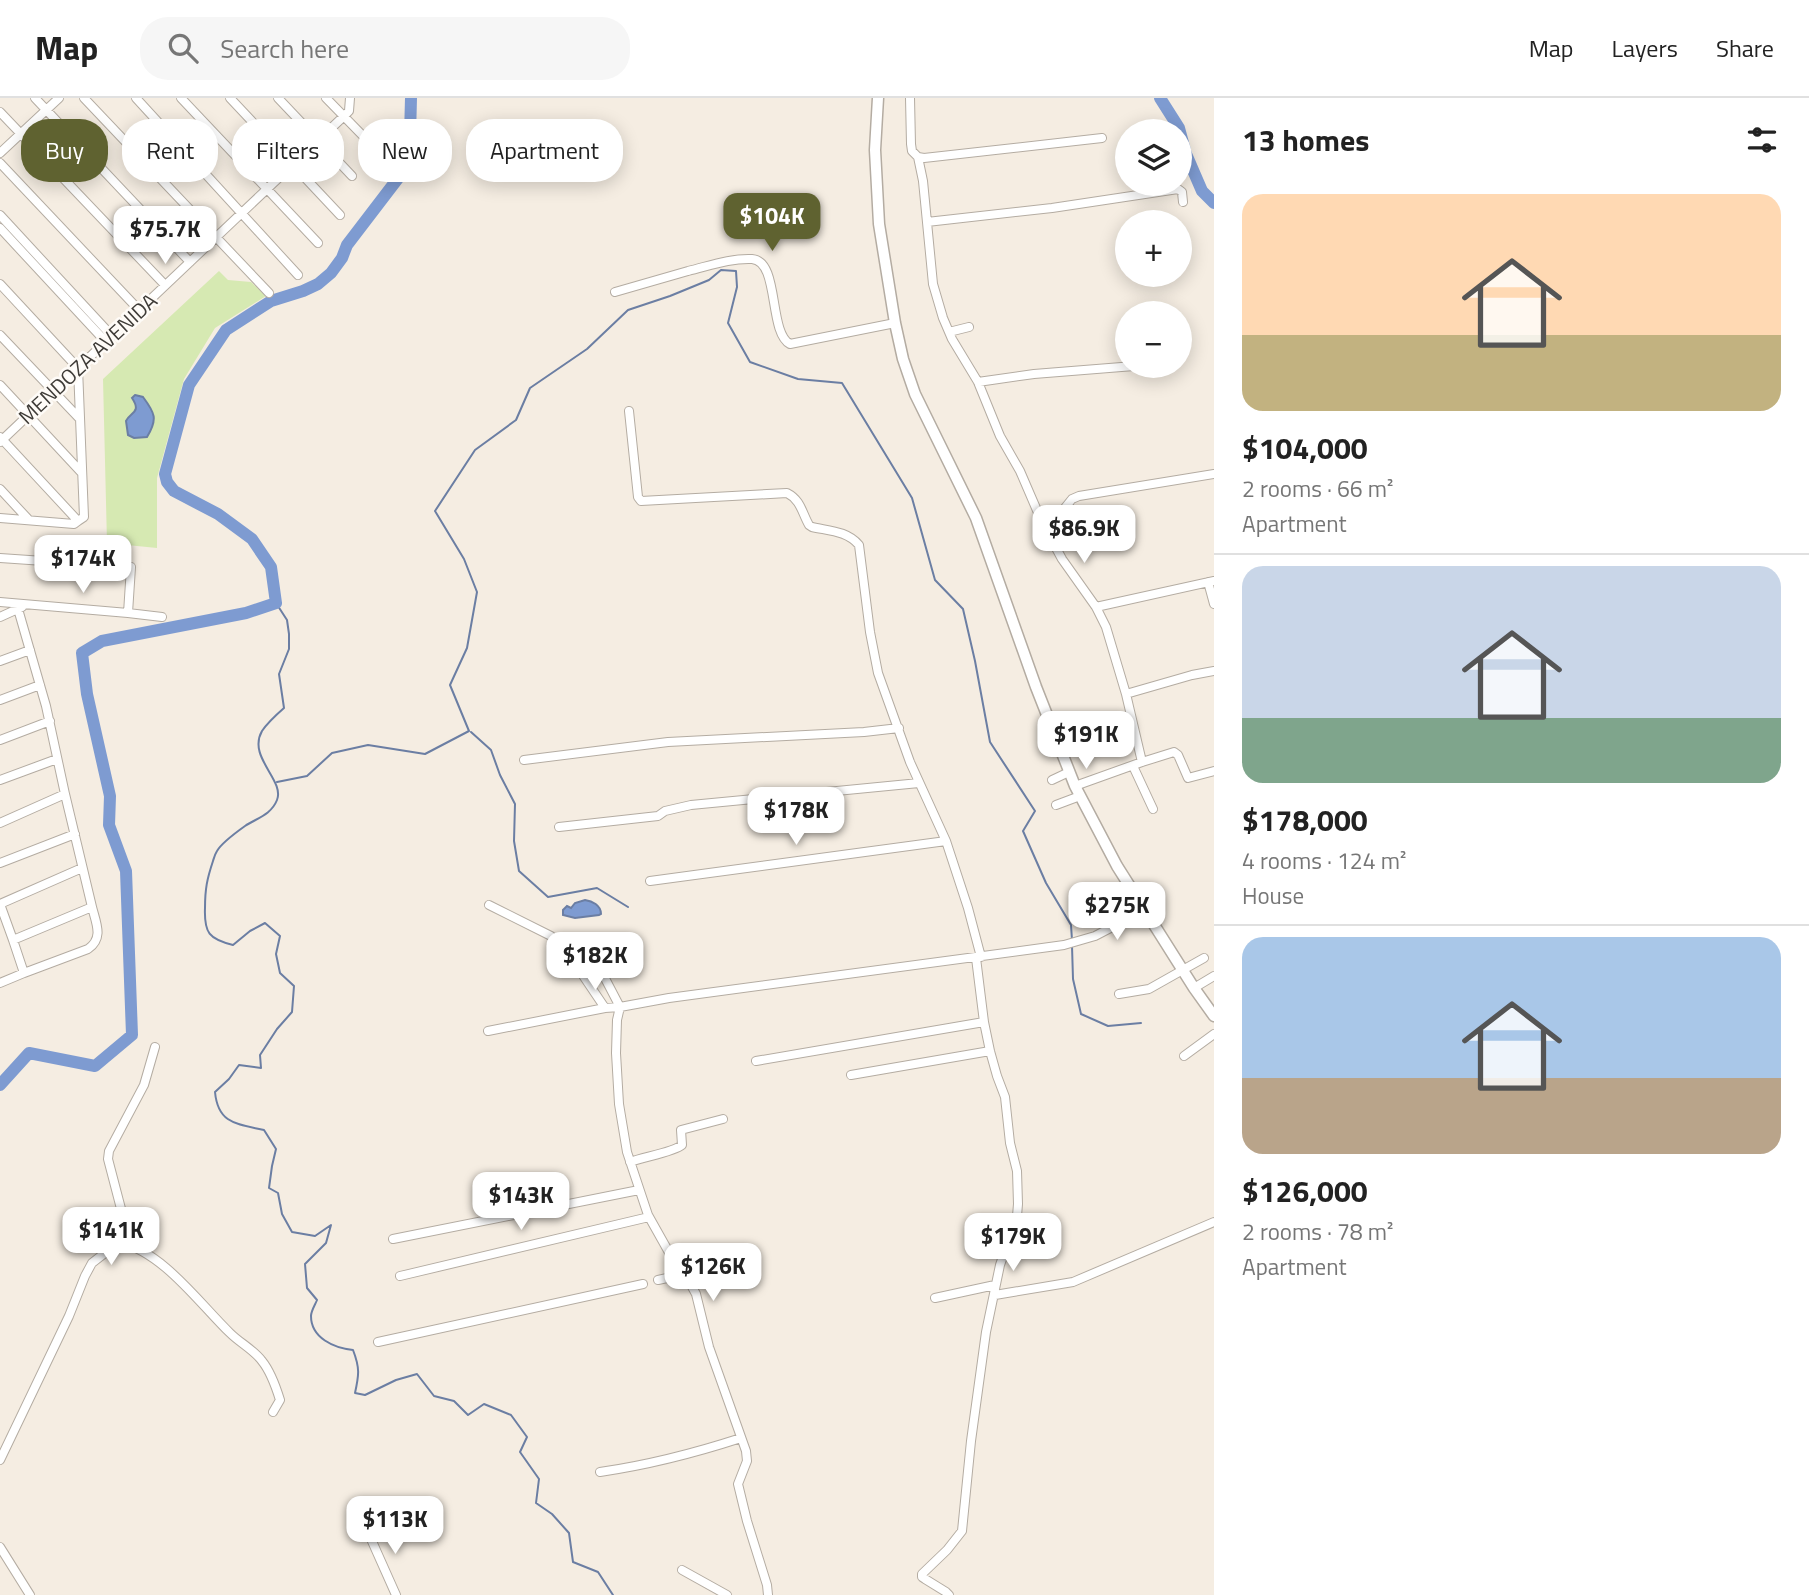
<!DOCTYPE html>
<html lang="en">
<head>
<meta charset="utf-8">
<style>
	:root { --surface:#fff; --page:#f6f6f6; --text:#222; --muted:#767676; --line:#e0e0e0; --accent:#5f6230 }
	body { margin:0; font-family:"Titillium Web",sans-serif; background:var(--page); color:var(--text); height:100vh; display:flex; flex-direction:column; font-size:26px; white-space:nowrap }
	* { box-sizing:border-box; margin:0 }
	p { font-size:23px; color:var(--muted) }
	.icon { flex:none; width:38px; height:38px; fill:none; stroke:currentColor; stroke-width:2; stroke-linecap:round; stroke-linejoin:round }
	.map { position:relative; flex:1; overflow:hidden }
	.panel { display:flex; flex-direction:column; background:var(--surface); width:595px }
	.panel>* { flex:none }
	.top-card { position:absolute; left:21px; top:21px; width:665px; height:63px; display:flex; gap:14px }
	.buttons { position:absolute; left:1115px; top:21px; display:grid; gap:14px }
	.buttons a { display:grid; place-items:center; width:77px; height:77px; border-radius:50%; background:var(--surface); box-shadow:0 4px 18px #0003; font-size:35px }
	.price { position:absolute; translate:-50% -60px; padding:0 16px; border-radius:14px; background:#fff; color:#222; font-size:23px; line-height:46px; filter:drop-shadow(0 2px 4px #0008) }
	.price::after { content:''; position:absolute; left:50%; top:42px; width:21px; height:16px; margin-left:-10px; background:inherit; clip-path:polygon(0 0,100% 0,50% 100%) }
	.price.active { background:var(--accent); color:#fff }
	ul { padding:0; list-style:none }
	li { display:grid; align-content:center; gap:14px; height:371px; padding:0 28px }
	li+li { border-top:2px solid var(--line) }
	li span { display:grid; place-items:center; height:217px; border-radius:21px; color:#555 }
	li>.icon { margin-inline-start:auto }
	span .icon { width:126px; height:126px; fill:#fffc; stroke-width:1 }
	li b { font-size:30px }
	h2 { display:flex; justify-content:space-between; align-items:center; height:84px; padding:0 28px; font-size:30px }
	.tag { padding:0 24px; border-radius:28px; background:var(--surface); box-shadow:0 4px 18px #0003; font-size:24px; line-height:63px }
	.tag.active { background:var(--accent); color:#fff }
	header { display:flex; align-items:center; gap:42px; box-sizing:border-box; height:98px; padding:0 35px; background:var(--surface); border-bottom:2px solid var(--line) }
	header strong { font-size:33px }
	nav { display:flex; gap:38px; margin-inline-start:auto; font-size:24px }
	.search { width:490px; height:63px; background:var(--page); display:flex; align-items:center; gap:18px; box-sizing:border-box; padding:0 24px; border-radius:28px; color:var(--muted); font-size:26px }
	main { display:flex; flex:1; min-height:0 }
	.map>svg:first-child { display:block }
	.green { fill:#d6e9b2 }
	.water { fill:#7e9bd1; stroke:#6b7ea3; stroke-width:2 }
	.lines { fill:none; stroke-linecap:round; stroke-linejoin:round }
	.stream { stroke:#6b7ea3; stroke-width:2 }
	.river { stroke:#7e9bd1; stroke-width:12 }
	.street-casing { stroke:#b4aca2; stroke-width:10 }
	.secondary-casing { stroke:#b4aca2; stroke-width:13 }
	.street { stroke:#fff; stroke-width:8 }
	.secondary { stroke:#fff; stroke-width:10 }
	.labels { text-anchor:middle; stroke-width:5; stroke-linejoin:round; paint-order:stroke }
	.street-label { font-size:21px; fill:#3f3c38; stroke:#fefbf7 }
</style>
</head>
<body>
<header>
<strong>Map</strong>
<div class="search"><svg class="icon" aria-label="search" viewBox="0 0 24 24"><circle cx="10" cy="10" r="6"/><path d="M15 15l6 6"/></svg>Search here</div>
<nav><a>Map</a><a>Layers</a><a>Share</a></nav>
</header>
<main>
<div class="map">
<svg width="1214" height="1497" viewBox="0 0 1214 1497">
	<rect width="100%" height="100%" fill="#f5ede2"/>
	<path class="green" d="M219,173L228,182L251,184L266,198L215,230L184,281L157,380V450L107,445L103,281Z"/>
	<path class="water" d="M135,297L143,299C155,315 158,321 147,339L134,340L128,337L126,323C130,314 142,315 132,300Z
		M585,802C592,803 601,807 601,816L599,817L575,820L563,817V812L567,808L571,810L575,805Z"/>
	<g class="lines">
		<path class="stream" d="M276,505L287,522L289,536V551L279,576L284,610C276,617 268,624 262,633C247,659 285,682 277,702C271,717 257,720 245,728C238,733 221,746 217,753C215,756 214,760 213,763C207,781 205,791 205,810C204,835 209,841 233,847L250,833L265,825L280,838L276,856L280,875L294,888L292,914L277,931L260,957L261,970L239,967L229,981L215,994C218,1026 237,1026 264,1032L276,1051L272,1068L269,1090L278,1095L282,1116L292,1134L315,1138L331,1127L326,1145L305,1166L307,1190L317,1202C315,1207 311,1213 311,1218C311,1240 334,1250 353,1252C360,1270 359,1277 355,1295L365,1297L396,1282L417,1276L434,1298L454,1303L468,1317L484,1306L511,1317L527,1339L520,1354L539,1381L536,1405L552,1416L569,1435L573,1464L598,1474L613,1497
			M471,634L491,652L500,677L515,706L514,743L519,773L548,799L597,790L628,809
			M277,684L307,678L332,655L368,647L425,656L469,633L450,587L467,550L477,494L464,461L435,413L475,352L516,322L530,290L587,251L628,212L670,198L709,182L721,172L736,173L737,189L728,225L750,264L798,281L842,285L912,400L935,482L963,511L975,563L990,644L1035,713L1023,733L1046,785L1071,827L1072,842
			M1072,848L1073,881L1081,916L1108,928L1141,925"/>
		<path class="river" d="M1160,0L1179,30L1186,56L1202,93L1214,105
			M0,987L29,955L95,968L132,937L126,773L109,727L110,698L87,596L82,555L102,543L246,515L276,505L271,469L252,441L218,416L174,393L167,384L165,376L189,287L226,232L271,203L303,193L318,186L331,175L342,160L347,147L399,79L406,62L410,38L411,0"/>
		<defs>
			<path id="street" d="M35,0L190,164
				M84,0L269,195
				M136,0L298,177
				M181,0L318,145
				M230,0L340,117
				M278,0L352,78
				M326,0L366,41
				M910,0L911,46L912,53L918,59L923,83L933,186L943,220L952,241L978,284L1000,338L1020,373L1042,424L1062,461L1096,509L1106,529L1126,596L1142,664
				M0,14L165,187
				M0,55L59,0
				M918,59L924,60L1102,40
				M0,65L139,212
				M0,117L112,238
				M927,124L1052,110L1178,91L1182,94L1183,104
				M0,130L106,244
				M0,186L78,270L84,419L78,423
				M615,194C640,187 664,180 688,173C709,168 730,160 752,161C780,163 768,234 790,246L895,225
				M949,234L969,229
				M0,237L79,320
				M978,284L1034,276L1134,268
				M0,287L81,374
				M629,313L638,399L641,403L787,395C801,402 802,415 809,427L812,429C830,433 847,433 859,447L870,534L878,575L910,664L946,743L968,810L981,859
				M0,339L78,423
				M0,344L344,18L349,13L350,0
				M0,391L28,421
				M0,420L74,426L78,423
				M1042,424L1060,416L1072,401L1079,398L1214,376
				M0,460L131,469L128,515
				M1208,484L1214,506
				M0,504L128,515L162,519
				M1096,509L1214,483
				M18,511L46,608L65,696
				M0,519L22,509
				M0,563L30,552
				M1126,596L1192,577L1214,573
				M0,602L40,587
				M0,642L50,623
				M524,662L668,644L864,634L899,630
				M1133,668L1153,711
				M0,682L57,661
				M1052,682L1069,674
				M1075,688L1142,664L1174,654L1178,657L1188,680L1214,673
				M1056,707L1080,698
				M0,725L65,696L92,809L13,842L0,806
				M559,729L658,718L665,713L691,707L919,685
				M0,765L75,736
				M650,783L946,743
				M0,806L82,770
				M489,807L551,838L576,867L605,910L620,909L669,900L1064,847L1095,838L1145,812
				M597,865L620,909L617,922L616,955L619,1006L627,1054L648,1117L671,1158L685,1176L696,1196L709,1249L746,1353L747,1363L738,1386L747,1423L767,1487L768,1497
				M24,875L88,851C104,840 96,825 92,809
				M0,885L24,875L13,842
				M1194,890L1214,878
				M1119,896L1149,891L1204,860
				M488,933L605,910
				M1184,958L1214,936
				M756,963L984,924
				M851,977L990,953
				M630,1064C643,1059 674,1054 682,1047L681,1032L723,1021
				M393,1141L639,1092
				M119,1144L124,1133L125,1126L108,1061L109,1053L144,987L155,949
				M400,1178L649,1119
				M658,1182L685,1176
				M995,1197L1073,1184L1214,1124
				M935,1200L995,1187
				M378,1244L643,1186
				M0,1362L69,1218L85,1178L92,1165L119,1144C163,1154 199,1205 230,1235C240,1245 254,1252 262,1263C271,1274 276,1289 280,1302L273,1314
				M600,1374C648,1367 695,1355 741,1340
				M367,1432L396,1497
				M0,1449L30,1497
				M682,1472L727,1497
				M949,1497L946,1494L925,1481L922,1479V1476L947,1452L962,1433L971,1343L986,1234L1000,1167L1017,1118L1018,1106L1017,1073L1010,1045L1005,999L997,978L990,953L984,924L976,860"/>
			<path id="secondary" d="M878,0L875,52L879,126L895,225L903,261L915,296L976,420L1036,589L1075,688L1117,768L1194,890L1214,918"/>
		</defs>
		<use href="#street" class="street-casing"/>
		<use href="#secondary" class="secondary-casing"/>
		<use href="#street" class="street"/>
		<use href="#secondary" class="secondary"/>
	</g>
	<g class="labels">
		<g class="street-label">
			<text transform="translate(88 261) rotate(-43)" y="7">MENDOZA AVENIDA</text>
		</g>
	</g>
</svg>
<div class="buttons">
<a><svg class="icon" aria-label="layers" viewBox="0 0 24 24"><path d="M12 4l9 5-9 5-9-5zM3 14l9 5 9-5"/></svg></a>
<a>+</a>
<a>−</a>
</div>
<b class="price active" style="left:772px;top:155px">$104K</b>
<b class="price" style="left:165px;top:168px">$75.7K</b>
<b class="price" style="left:1084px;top:467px">$86.9K</b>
<b class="price" style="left:83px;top:497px">$174K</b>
<b class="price" style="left:1086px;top:673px">$191K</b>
<b class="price" style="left:796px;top:749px">$178K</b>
<b class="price" style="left:1117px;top:844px">$275K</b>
<b class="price" style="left:595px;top:894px">$182K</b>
<b class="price" style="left:521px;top:1134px">$143K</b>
<b class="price" style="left:111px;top:1169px">$141K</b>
<b class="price" style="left:1013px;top:1175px">$179K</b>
<b class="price" style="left:713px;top:1205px">$126K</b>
<b class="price" style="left:395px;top:1458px">$113K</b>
<div class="top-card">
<a class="tag active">Buy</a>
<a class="tag">Rent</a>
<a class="tag">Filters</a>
<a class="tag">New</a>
<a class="tag">Apartment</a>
</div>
</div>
<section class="panel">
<h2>13 homes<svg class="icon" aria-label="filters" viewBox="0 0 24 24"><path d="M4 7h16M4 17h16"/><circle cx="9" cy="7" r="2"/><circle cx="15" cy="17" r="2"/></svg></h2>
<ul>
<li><span style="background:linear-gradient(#ffd9b3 65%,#c2b280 0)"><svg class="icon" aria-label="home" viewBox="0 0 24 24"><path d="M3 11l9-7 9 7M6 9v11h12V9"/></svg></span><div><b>$104,000</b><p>2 rooms · 66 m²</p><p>Apartment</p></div></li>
<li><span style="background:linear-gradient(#c9d6e8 70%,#7fa58c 0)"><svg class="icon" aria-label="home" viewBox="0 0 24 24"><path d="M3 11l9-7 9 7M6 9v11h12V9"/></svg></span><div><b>$178,000</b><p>4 rooms · 124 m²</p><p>House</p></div></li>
<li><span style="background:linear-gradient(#a9c7e8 65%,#b9a48a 0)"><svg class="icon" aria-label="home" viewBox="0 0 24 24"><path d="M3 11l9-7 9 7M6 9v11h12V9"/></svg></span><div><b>$126,000</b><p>2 rooms · 78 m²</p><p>Apartment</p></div></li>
</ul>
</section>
</main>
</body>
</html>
